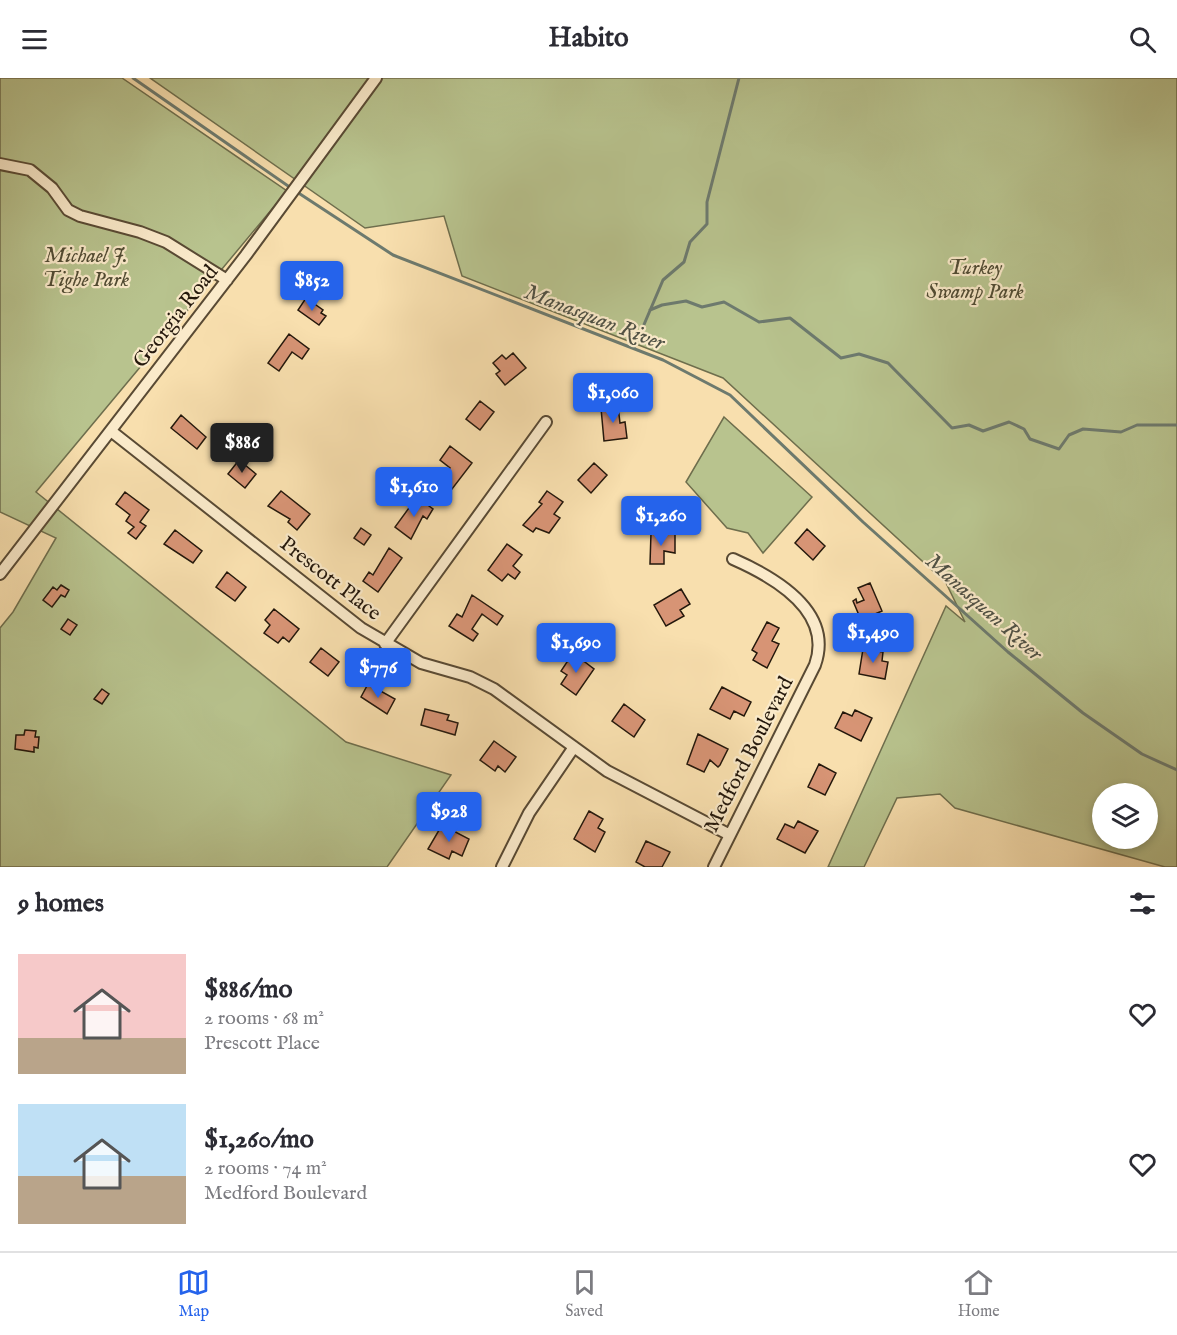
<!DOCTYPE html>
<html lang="en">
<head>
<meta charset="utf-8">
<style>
	:root { --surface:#fff; --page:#f2f2f3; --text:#2b2b33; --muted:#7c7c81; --line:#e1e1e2; --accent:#2563eb }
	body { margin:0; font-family:"IM FELL English",serif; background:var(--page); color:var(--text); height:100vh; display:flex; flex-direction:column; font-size:22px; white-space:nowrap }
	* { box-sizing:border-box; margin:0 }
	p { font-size:20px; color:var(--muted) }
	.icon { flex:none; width:33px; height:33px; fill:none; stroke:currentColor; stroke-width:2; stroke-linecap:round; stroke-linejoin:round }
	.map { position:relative; height:789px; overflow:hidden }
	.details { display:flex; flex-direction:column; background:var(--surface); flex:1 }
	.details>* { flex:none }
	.fabs { position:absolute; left:1092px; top:705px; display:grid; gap:12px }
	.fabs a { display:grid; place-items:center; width:66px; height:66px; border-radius:50%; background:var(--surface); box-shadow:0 3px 9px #0003; font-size:30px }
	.price { position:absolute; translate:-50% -51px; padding:0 14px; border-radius:6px; background:var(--accent); color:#fff; font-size:20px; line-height:39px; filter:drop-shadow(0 2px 3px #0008) }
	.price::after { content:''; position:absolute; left:50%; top:36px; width:18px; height:14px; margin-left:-9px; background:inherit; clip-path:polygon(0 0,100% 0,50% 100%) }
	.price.selected { background:#222; color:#fff }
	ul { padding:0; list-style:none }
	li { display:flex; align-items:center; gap:18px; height:150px; padding:0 18px }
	li span { display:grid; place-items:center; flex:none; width:168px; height:120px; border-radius:0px; color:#555 }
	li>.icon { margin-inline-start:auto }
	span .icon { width:72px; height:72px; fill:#fffc; stroke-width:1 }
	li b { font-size:26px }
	h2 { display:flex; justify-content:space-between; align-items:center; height:72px; padding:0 18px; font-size:26px }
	header { display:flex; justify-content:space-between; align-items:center; height:78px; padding:0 18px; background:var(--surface); font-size:27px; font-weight:800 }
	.dock { display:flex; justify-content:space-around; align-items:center; height:84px; border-top:2px solid var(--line); background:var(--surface); font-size:16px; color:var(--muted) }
	.dock a { display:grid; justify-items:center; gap:3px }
	.dock .selected { color:var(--accent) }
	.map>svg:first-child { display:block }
	.green { fill:#b8c38e; stroke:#6e6e4d; stroke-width:1.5; fill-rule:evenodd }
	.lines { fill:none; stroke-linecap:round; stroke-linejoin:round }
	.stream { stroke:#6d7a6e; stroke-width:3 }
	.building { fill:#d79475; stroke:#24180c; stroke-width:1.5 }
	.minor-casing { stroke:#594a34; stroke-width:14 }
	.minor { stroke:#faeaca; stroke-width:10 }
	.labels { text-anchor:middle; stroke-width:4.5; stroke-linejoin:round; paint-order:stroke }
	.park-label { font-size:21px; font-style:italic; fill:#504b33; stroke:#faeaca }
	.street-label { font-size:21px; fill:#24180c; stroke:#faeaca }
	.water-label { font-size:22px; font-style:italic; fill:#4f5145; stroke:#faeaca }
</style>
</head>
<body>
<header><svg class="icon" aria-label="menu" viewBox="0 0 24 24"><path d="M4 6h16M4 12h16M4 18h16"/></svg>Habito<svg class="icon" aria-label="search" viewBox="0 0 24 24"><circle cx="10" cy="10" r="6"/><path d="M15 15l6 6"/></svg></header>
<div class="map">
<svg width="1177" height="789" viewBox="0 0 1177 789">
	<rect width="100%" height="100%" fill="#f8dfae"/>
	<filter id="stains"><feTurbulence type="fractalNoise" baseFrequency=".00333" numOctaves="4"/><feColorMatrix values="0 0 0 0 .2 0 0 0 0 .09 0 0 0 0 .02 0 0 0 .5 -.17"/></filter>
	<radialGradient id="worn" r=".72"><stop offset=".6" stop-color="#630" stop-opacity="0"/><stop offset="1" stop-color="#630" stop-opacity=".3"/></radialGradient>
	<path class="green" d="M0,0H122L287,113L36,414L346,664L451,697L387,789H0V550L13,534L56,460L0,434Z
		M150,0H1177V789H1165L955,730L940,716L897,720L864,789H828L946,528L965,544L946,505L723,300L462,198L444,138L365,150ZM1102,716H1148V760H1102Z
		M724,339L812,419L763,475L748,455L727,450L686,404Z"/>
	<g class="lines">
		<path class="stream" d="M133,0L291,110
			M297,114L393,177L663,282L730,317L863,444L1008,574L1083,635L1142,676L1177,692
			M650,232L662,227L686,223L702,229L724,224L759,244L790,240L841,280L859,276L888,285L952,350L969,347L983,353L1009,344L1024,351L1030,361L1059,371L1069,357L1083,351L1121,354L1137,347H1177
			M634,270L663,202L684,184L690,164L707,146V124L739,0"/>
	</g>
	<path class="building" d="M306,220L323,232L321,235L326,238L319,247L298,232Z
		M289,256L309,271L302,281L292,274L279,293L268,285Z
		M513,275L526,290L505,307L496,296L500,293L493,285L502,277L506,281Z
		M480,323L494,334L480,352L466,341Z
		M618,328L620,345L625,344L627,360L604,363L601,330Z
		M181,337L206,359L197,371L171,350Z
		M450,368L472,385L452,411L438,401L445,392L447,394L450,390L440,382Z
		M239,382L256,396L245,410L228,396Z
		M594,385L607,397L591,415L578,402Z
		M281,413L310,436L297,452L288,444L290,441L268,428Z
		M547,413L563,424L554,436L560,440L549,455L536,450L533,454L523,447L542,426L539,424Z
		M125,414L149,432L140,444L146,448L136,461L128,455L134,449L126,443L130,437L116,426Z
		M417,419L433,431L427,441L423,438L411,461L395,449Z
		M361,450L371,457L364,467L354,460Z
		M807,451L825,468L813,482L795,465Z
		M175,452L202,473L193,485L164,466Z
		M651,455H675V475L664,473V486H650Z
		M507,466L522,477L513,488L520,494L515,501L508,496L502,503L488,492Z
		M389,470L402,480L378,514L363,503L369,494L373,497Z
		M227,494L246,509L235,523L216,509Z
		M870,505L882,533L861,542L853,523L856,521L857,525L864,522L858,510Z
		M61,507L69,512L65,519L61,517L52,529L43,522L53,509L57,512Z
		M681,511L690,526L680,532L684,538L666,548L654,527Z
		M472,517L503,538L497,547L482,536L472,551L478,556L473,563L449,548L457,536L462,539Z
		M274,531L299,551L289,564L283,559L278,565L264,555L270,547L265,542Z
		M68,541L77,547L70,557L61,551Z
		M767,544L779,550L772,563L779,566L767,590L753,582L757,575L752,572Z
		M321,570L339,584L328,598L310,584Z
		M863,571L883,574L882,583L888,584L885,601L859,596Z
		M573,575L594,591L576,617L561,606L567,597L561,593Z
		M368,606L395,621L387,636L361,619Z
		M722,609L751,624L744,638L734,633L730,641L710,631Z
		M102,611L109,616L102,626L94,621Z
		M624,626L645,642L634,659L612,643Z
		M425,631L449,637L447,642L458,645L455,657L421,647Z
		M855,632L872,640L861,663L835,650L843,634L852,638Z
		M25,652L36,653L35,659H39L38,670L34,669V674L15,671L16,657H24Z
		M698,656L728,671L720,687L718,689L710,682L704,694L687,686Z
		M494,663L516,679L505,694L498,688L495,693L480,682Z
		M819,686L836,695L825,717L808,709Z
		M589,733L603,741L598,750L605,754L595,774L574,761Z
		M798,743L818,753L805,775L777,761L785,746L794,750Z
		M442,747L469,761L462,778L452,773L449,781L428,771Z
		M646,763L670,774L662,789H645L636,784Z"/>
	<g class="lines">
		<defs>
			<path id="minor" d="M0,86L30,92L52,110L68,132L80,138L140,154L166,164L227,202
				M111,353L361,550L421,585L470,599L494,611L607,693L730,757
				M0,496L246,177L376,0
				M385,566L546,344
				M502,789L529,735L574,669
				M714,789L815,587C834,533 774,499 733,481"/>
		</defs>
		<use href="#minor" class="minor-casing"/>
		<use href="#minor" class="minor"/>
	</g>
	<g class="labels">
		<g class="park-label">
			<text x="86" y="184">Michael J.<tspan x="86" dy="24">Tighe Park</tspan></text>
			<text x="975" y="196">Turkey<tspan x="975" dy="24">Swamp Park</tspan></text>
		</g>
		<g class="street-label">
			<text transform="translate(175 238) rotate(-52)" y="7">Georgia Road</text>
			<text transform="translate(331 500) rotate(38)" y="7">Prescott Place</text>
			<text transform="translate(748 676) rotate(-63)" y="7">Medford Boulevard</text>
		</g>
		<g class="water-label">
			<text transform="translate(595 238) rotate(21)" y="8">Manasquan River</text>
			<text transform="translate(985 528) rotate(42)" y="8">Manasquan River</text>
		</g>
	</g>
	<rect width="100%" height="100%" filter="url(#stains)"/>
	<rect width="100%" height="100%" fill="url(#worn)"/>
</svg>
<div class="fabs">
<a><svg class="icon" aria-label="layers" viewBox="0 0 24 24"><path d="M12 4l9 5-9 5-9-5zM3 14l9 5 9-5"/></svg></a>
</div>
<b class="price" style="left:312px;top:234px">$852</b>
<b class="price" style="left:613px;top:346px">$1,060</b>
<b class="price selected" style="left:242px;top:396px">$886</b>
<b class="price" style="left:414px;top:440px">$1,610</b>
<b class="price" style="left:661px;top:469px">$1,260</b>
<b class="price" style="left:873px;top:586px">$1,490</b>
<b class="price" style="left:576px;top:596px">$1,690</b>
<b class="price" style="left:378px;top:621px">$776</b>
<b class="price" style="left:449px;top:765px">$928</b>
</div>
<section class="details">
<h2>9 homes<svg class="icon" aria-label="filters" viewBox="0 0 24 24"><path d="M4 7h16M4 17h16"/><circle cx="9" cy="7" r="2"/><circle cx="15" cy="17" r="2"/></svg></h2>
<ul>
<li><span style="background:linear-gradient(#f6c9c9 70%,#b9a48a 0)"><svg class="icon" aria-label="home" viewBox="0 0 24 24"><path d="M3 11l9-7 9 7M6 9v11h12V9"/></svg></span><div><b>$886/mo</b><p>2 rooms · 68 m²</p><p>Prescott Place</p></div><svg class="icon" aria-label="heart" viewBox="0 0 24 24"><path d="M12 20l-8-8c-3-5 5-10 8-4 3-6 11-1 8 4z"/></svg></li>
<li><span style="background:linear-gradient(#bfe0f5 60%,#b9a48a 0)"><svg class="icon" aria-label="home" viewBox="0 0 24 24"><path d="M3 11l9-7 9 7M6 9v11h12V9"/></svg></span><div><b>$1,260/mo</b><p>2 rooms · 74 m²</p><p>Medford Boulevard</p></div><svg class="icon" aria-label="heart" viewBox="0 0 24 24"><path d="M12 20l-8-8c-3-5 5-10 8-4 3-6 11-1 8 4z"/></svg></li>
</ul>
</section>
<nav class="dock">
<a class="selected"><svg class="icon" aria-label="map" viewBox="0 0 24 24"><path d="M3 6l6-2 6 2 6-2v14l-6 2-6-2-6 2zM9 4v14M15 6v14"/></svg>Map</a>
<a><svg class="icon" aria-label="saved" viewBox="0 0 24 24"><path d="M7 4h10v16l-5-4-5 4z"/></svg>Saved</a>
<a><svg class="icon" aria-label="home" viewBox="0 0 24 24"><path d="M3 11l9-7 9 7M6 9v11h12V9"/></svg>Home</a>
</nav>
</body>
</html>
